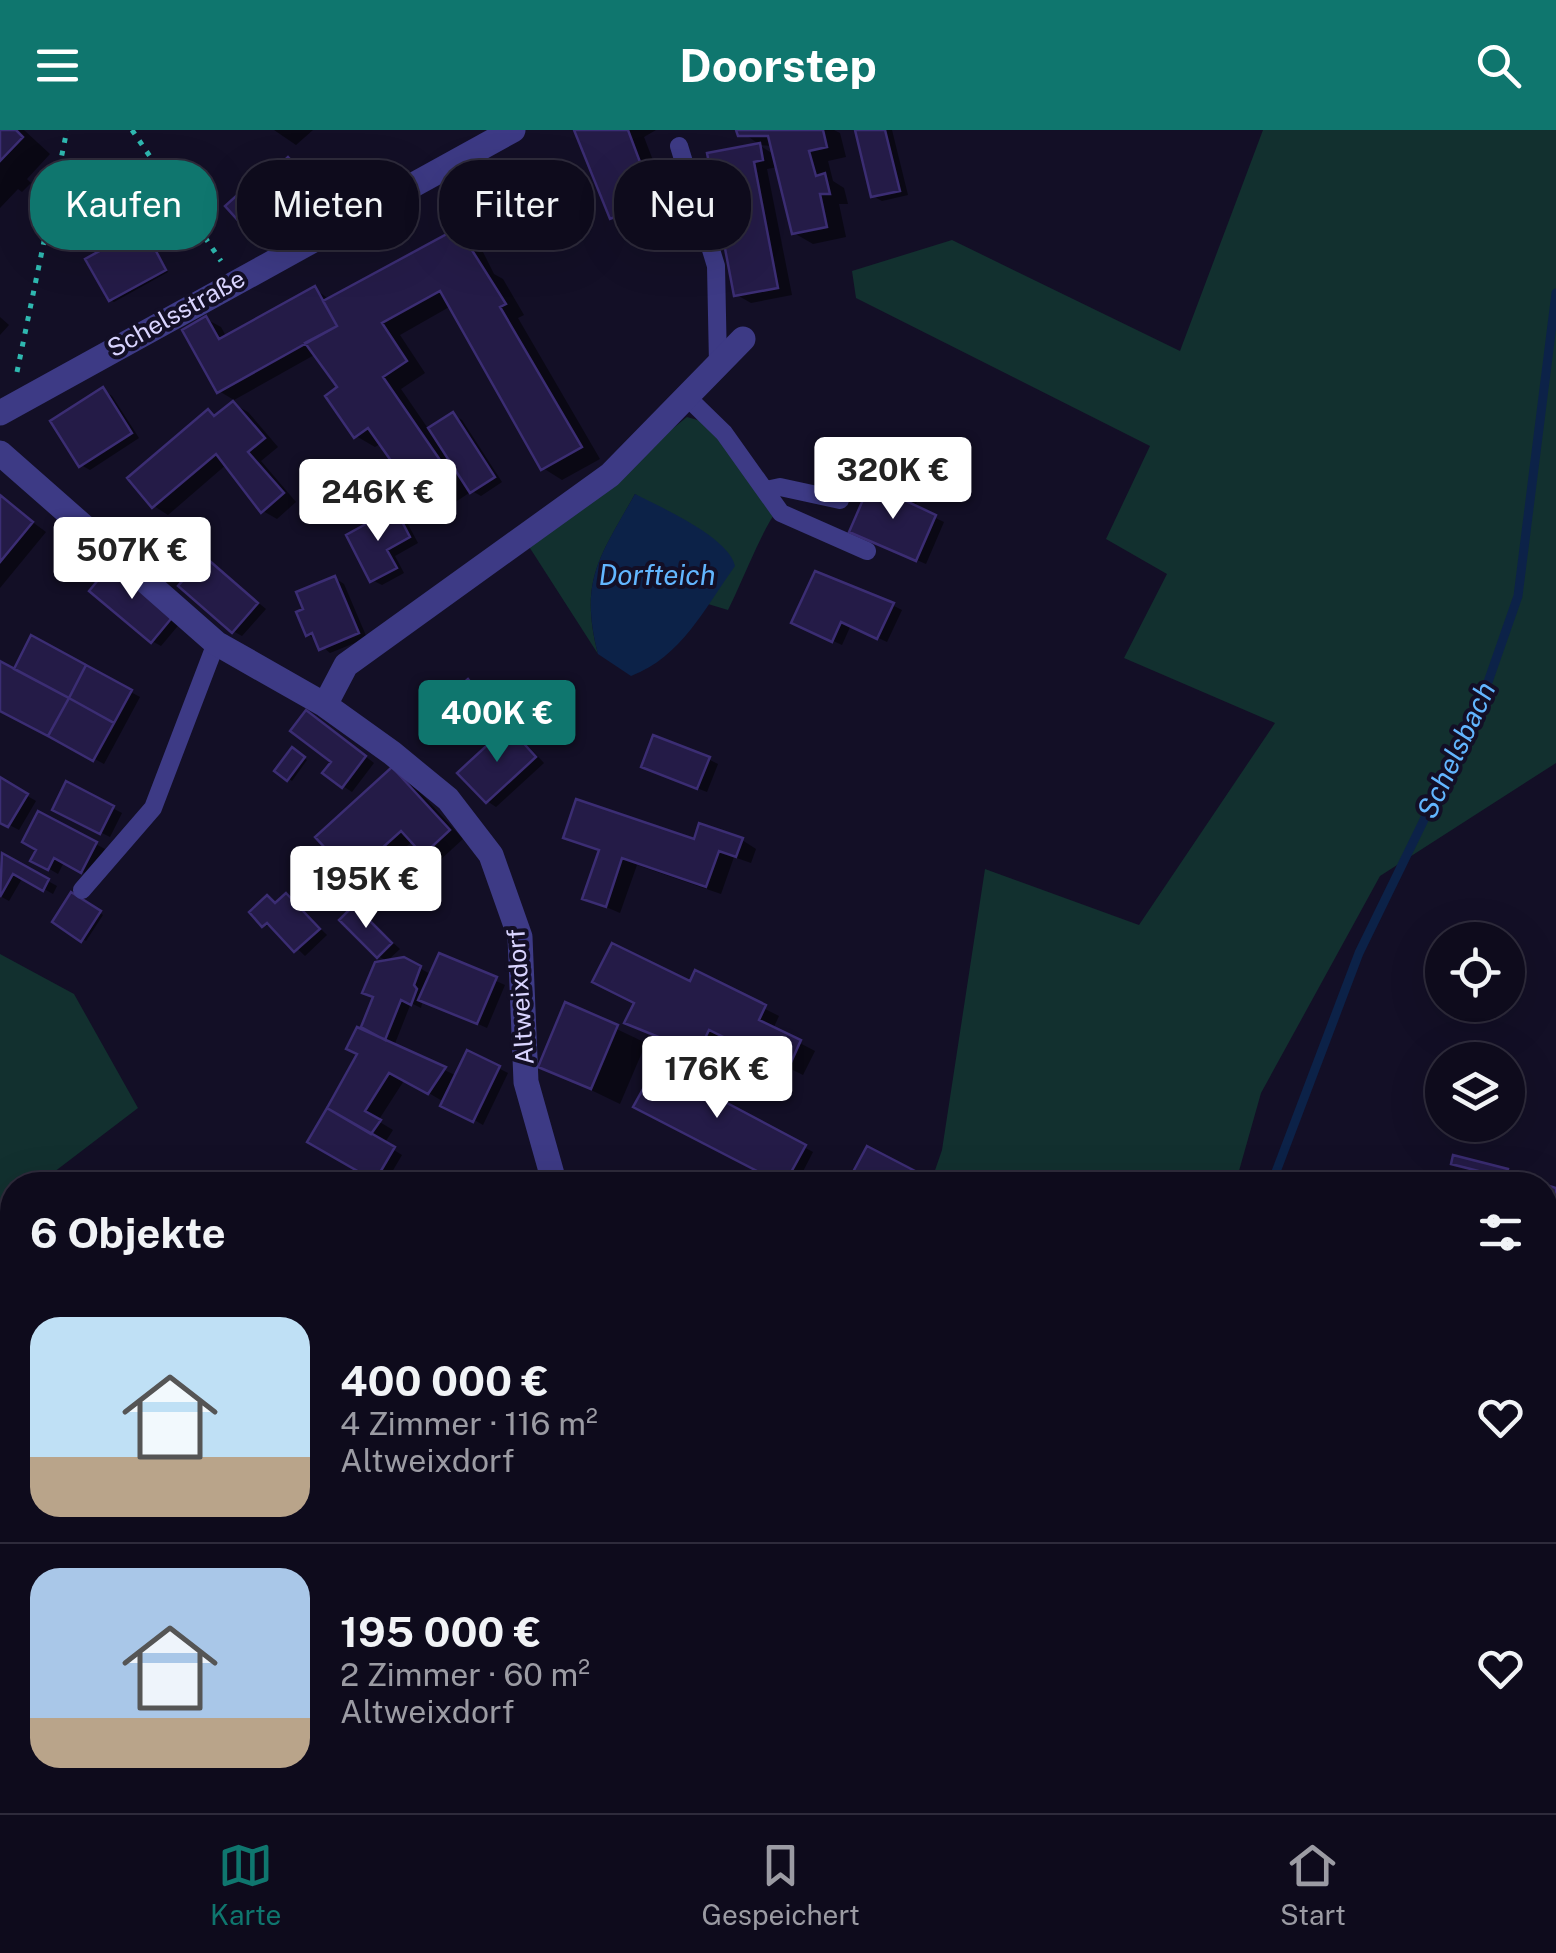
<!DOCTYPE html>
<html lang="de">
<head>
<meta charset="utf-8">
<style>
	:root { --surface:#0e0b1c; --page:#171425; --text:#f1f3f6; --muted:#9b9ba3; --line:#2e2b3b; --accent:#0f766e }
	body { margin:0; font-family:"Public Sans",sans-serif; background:var(--page); color:var(--text); height:100vh; display:flex; flex-direction:column; font-size:38px; white-space:nowrap }
	* { box-sizing:border-box; margin:0 }
	p { font-size:32px; color:var(--muted) }
	.icon { flex:none; width:55px; height:55px; fill:none; stroke:currentColor; stroke-width:2; stroke-linecap:round; stroke-linejoin:round }
	.map { position:relative; flex:1; overflow:hidden }
	.side { position:absolute; left:0px; top:1042px; width:1558px; height:642px; display:flex; flex-direction:column; background:var(--surface); border-radius:40px 40px 0 0; box-shadow:0 10px 40px #0002,0 0 0 2px var(--line) }
	.side>* { flex:none }
	.hud { position:absolute; left:30px; top:30px; width:1000px; height:90px; display:flex; gap:20px }
	.buttons { position:absolute; left:1425px; top:792px; display:grid; gap:20px }
	.buttons a { display:grid; place-items:center; width:100px; height:100px; border-radius:50%; background:var(--surface); box-shadow:0 10px 40px #0002,0 0 0 2px var(--line); font-size:50px }
	.price { position:absolute; translate:-50% -85px; padding:0 22px; border-radius:10px; background:#fff; color:#222; font-size:32px; line-height:65px; filter:drop-shadow(0 2px 5px #0008) }
	.price::after { content:''; position:absolute; left:50%; top:60px; width:30px; height:22px; margin-left:-15px; background:inherit; clip-path:polygon(0 0,100% 0,50% 100%) }
	.price.selected { background:var(--accent); color:#fff }
	ul { padding:0; list-style:none }
	li { display:flex; align-items:center; gap:30px; height:250px; padding:0 30px }
	li+li { border-top:2px solid var(--line) }
	li span { display:grid; place-items:center; flex:none; width:280px; height:200px; border-radius:30px; color:#555 }
	li>.icon { margin-inline-start:auto }
	span .icon { width:120px; height:120px; fill:#fffc; stroke-width:1 }
	li b { font-size:42px }
	h2 { display:flex; justify-content:space-between; align-items:center; height:120px; padding:0 30px; font-size:42px }
	.pill { padding:0 35px; border-radius:40px; background:var(--surface); box-shadow:0 10px 40px #0002,0 0 0 2px var(--line); font-size:35px; line-height:90px }
	.pill.selected { background:var(--accent); color:#fff }
	header { display:flex; justify-content:space-between; align-items:center; height:130px; padding:0 30px; background:var(--accent); color:#fff; font-size:45px; font-weight:700 }
	.tabs { display:flex; justify-content:space-around; align-items:center; height:140px; border-top:2px solid var(--line); background:var(--surface); font-size:28px; color:var(--muted) }
	.tabs a { display:grid; justify-items:center; gap:5px }
	.tabs .selected { color:var(--accent) }
	.map>svg:first-child { display:block }
	.green { fill:#12302f }
	.water { fill:#0c2248 }
	.shadow { fill:#0007 }
	.lines { fill:none; stroke-linecap:round; stroke-linejoin:round }
	.stream { stroke:#0c2248; stroke-width:9 }
	.building { fill:#241b47; stroke:#3b2d73; stroke-width:2.5 }
	.path { stroke:#2fb8b0; stroke-width:5; stroke-dasharray:5 8; stroke-linecap:butt }
	.lane { stroke:#3d3a85; stroke-width:18 }
	.street { stroke:#3d3a85; stroke-width:25 }
	.labels { text-anchor:middle; stroke-width:8; stroke-linejoin:round; paint-order:stroke }
	.street-label { font-size:25px; fill:#d9d4ff; stroke:#130f26 }
	.water-label { font-size:28px; font-style:italic; fill:#62b6ff; stroke:#130f26 }
</style>
</head>
<body>
<header><svg class="icon" aria-label="menu" viewBox="0 0 24 24"><path d="M4 6h16M4 12h16M4 18h16"/></svg>Doorstep<svg class="icon" aria-label="search" viewBox="0 0 24 24"><circle cx="10" cy="10" r="6"/><path d="M15 15l6 6"/></svg></header>
<div class="map">
<svg width="1556" height="1683" viewBox="0 0 1556 1683">
	<rect width="100%" height="100%" fill="#130f26"/>
	<path class="green" d="M1263,0H1556V633L1380,746L1261,963L1235,1055H930L942,1020L985,739L1139,795L1275,593L1124,528L1167,444L1106,409L1150,316L856,168L852,141L952,110L1180,221Z
		M687,287L708,293L776,383C766,391 738,461 728,480L708,474L734,436L635,364C600,427 579,450 598,524L528,415Z
		M0,824L74,864L138,978L37,1055H12V1074L0,1083Z"/>
	<path class="water" d="M635,364C660,377 729,407 735,436C705,478 681,527 631,546L598,524C579,450 600,426 635,364Z"/>
	<path class="shadow" d="M0,0H24L50,24L27,49L31,53L22,62L18,59L0,78Z
		M274,0H313L296,15Z
		M577,0H656L644,7L673,82L632,99L612,87Z
		M739,0H834L840,3L846,27L828,31L833,51L844,58L848,74H839L846,107L813,114L794,103L778,37L767,39L792,165L751,173L737,165L710,25L759,15L775,25L773,16L760,15Z
		M858,0H892L908,65L882,71L873,66Z
		M134,44L158,80L137,93L133,91Z
		M268,47L294,76L259,108L229,76Z
		M458,101L478,112L494,144L503,149L524,185L518,188L600,329L562,350L543,338L451,176L400,205L425,243L401,259L429,300L453,285L462,290L502,352L481,366L472,361L442,381L422,370L382,313L375,317L356,306L341,258L316,224L234,270L219,261L206,189L221,197L227,208L315,159L330,170Z
		M147,107L168,142L114,172L110,170L114,116L120,122Z
		M0,187L9,195L0,205Z
		M103,260L112,266L139,308L90,340L81,335Z
		M233,274L248,282L278,317L261,331L296,372L277,389L263,381L227,334L168,385L154,376L130,349L208,282L217,287Z
		M887,366H908L917,372L914,378L944,392L926,434L862,406Z
		M0,368L46,402L0,458Z
		M395,381L404,387L418,413L395,426L404,443L382,455L372,450Z
		M205,429L266,479L242,506L233,501Z
		M114,435L182,491L161,516L152,511Z
		M335,448L344,454L367,508L330,523L308,504Z
		M892,475L902,480L887,512L851,495L842,515L803,497Z
		M32,509L140,567L104,634L0,578V534L15,542Z
		M468,552L544,633L496,677L487,671L489,617L477,611Z
		M316,588L374,633L352,662L343,656Z
		M293,620L307,630L292,651L278,641Z
		M708,629L718,634L707,662L653,641Z
		M392,640L407,648L463,709L439,731L413,711L330,779L303,753L340,733Z
		M0,650L36,671L19,700L0,690Z
		M67,655L122,683L110,707L64,684Z
		M39,684L105,719L91,746L64,732L58,744L34,730L40,719Z
		M566,707L742,710L756,719L751,733L734,727L721,764L637,735L620,783L585,768L601,722Z
		M3,726L57,756L53,764L23,747L9,771L0,766Z
		M72,765L103,785L86,811L55,792Z
		M287,766L327,805L305,826L276,798L264,795L268,768L277,774Z
		M355,778L400,819L387,831L378,826Z
		M440,826L505,855L487,898L423,869L421,878L411,873L394,916L457,946L468,923L508,943L483,995L405,949L378,991L393,1000L384,1014L402,1025L385,1054L310,1011L380,906L403,829L432,845Z
		M696,844L779,886L773,899L815,921L803,945L724,906L713,929L676,911L674,917L627,892L691,855Z
		M566,875L646,913L620,974L541,936Z
		M677,933L726,960L720,972L813,1022L796,1055H782L637,976Z
		M868,1019L930,1052L929,1055H849Z
		M628,1048L640,1055H623Z
		M1545,1136L1556,1140L1546,1200L1556,1202V1285L1545,1283V1239L1550,1240L1555,1226L1545,1223Z
		M0,1337L12,1350L0,1364Z
		M0,1492L12,1498V1551L0,1545Z
		M1545,1581L1554,1584L1552,1594L1545,1593Z
		M0,1642L12,1648V1672H25L20,1683L0,1674Z
		M178,1672H200L196,1681Z
		M351,1672H372L364,1683Z
		M1221,1672H1272L1271,1683H1230L1221,1678Z
		M285,1676L298,1683H282Z"/>
	<g class="lines">
		<path class="stream" d="M1271,1055L1359,823L1480,575L1518,466L1556,163
			M1165,1683L1171,1672"/>
	</g>
	<path class="building" d="M0,0H16L23,7L0,31Z
		M574,0H628L655,72L610,89Z
		M736,0H823L827,17L809,21L816,46L825,43L830,64H820L827,97L792,104L768,6H738Z
		M855,0H885L900,61L871,67Z
		M760,13L763,30L754,32L778,158L734,166L707,23Z
		M288,27L313,53L300,65L276,38Z
		M134,41L156,77L131,92L109,56Z
		M264,41L292,73L253,107L225,76Z
		M458,98L506,174L500,177L582,317L541,340L440,161L382,193L407,231L383,247L453,349L420,372L368,298L354,308L325,266L337,257L305,213L337,196L323,171Z
		M147,104L166,140L109,171L85,129L114,113L118,120Z
		M315,156L337,196L217,263L182,200L206,186L219,209Z
		M103,257L132,303L79,337L50,291Z
		M233,271L265,308L248,322L284,363L261,383L216,324L152,378L127,348L208,279L214,286Z
		M453,282L495,347L470,363L428,298Z
		M889,355L910,364L906,371L936,385L916,431L849,402L869,356L885,363Z
		M0,365L33,392L0,432Z
		M395,378L410,407L387,420L397,438L370,452L346,405Z
		M204,426L258,473L232,503L178,456Z
		M113,432L175,484L151,513L89,461Z
		M815,441L894,473L877,509L841,492L832,512L791,493Z
		M335,446L359,503L319,520L312,503L306,506L296,482L303,479L296,462Z
		M31,505L86,535L69,568L14,539Z
		M0,531L69,568L48,606L0,581Z
		M86,535L132,560L114,593L69,568Z
		M468,549L502,590L476,613L441,572Z
		M69,568L114,593L93,631L48,606Z
		M306,580L366,626L342,658L322,643L331,632L290,601Z
		M508,596L536,627L486,673L457,643Z
		M653,605L710,627L697,659L641,637Z
		M292,617L305,627L287,651L274,641Z
		M392,637L450,700L423,725L401,701L351,746L315,707Z
		M0,647L28,664L8,697L0,693Z
		M66,651L114,676L100,704L52,680Z
		M576,669L694,709L699,693L743,708L736,727L719,721L706,757L622,728L606,777L582,769L599,720L563,708Z
		M38,681L97,712L81,743L54,728L48,740L30,731L36,720L22,712Z
		M2,723L49,749L43,761L13,744L0,767Z
		M331,724L351,746L319,775L299,753Z
		M71,762L101,781L81,812L52,792Z
		M286,763L320,799L294,822L267,793L262,797L249,782L267,765L275,773Z
		M354,775L392,813L377,828L339,790Z
		M612,813L690,851L695,840L766,875L759,890L801,910L788,939L709,900L698,923L624,893L634,873L592,852Z
		M439,823L497,847L477,894L418,870Z
		M404,827L421,836L414,855L417,859L411,875L401,870L385,910L361,897L373,867L362,863L375,832Z
		M565,872L618,895L591,959L538,937Z
		M357,897L446,937L428,964L389,943L365,981L381,990L371,1004L327,978L357,924L346,919Z
		M467,920L500,936L473,992L440,976Z
		M676,930L718,953L712,965L806,1015L784,1055L633,977L657,934L670,941Z
		M327,978L395,1017L375,1051L307,1012Z
		M867,1016L917,1042L911,1055H846Z
		M1453,1025L1508,1039L1506,1048L1451,1034Z
		M1533,1051L1556,1058V1101L1545,1098V1055H1532Z
		M1545,1198L1556,1201V1239L1548,1237L1552,1224L1545,1222Z
		M1545,1237L1556,1239V1284L1545,1281Z
		M1545,1344L1556,1346V1390L1545,1388Z
		M12,1502V1552L0,1547V1531Z
		M0,1639L12,1645L10,1680L0,1676Z
		M1219,1672H1263L1262,1681L1219,1679Z"/>
	<g class="lines">
		<path class="path" d="M132,0L221,131
			M17,242L67,0
			M0,1376L12,1365"/>
		<path class="lane" d="M679,16L716,136L718,234
			M687,267L724,303L781,383L867,421
			M766,360L780,357L840,370
			M82,760L153,678L216,513"/>
		<path class="street" d="M0,283L513,0
			M0,323L216,513L325,575L392,623L448,669L491,725L520,807L526,952L555,1055
			M325,575L346,535L610,345L743,209
			M1545,1441L1556,1444
			M0,1477L12,1484
			M0,1618L12,1624
			M117,1672L139,1683
			M425,1672L437,1683
			M607,1683L610,1672
			M1124,1683V1672"/>
	</g>
	<g class="labels">
		<g class="street-label">
			<text transform="translate(176 183) rotate(-29)" y="9">Schelsstraße</text>
			<text transform="translate(520 867) rotate(-94)" y="9">Altweixdorf</text>
		</g>
		<g class="water-label">
			<text x="657" y="455">Dorfteich</text>
			<text transform="translate(1456 620) rotate(-65)" y="10">Schelsbach</text>
		</g>
	</g>
</svg>
<div class="buttons">
<a><svg class="icon" aria-label="locate" viewBox="0 0 24 24"><circle cx="12" cy="12" r="6"/><path d="M12 2v4M12 18v4M2 12h4M18 12h4"/></svg></a>
<a><svg class="icon" aria-label="layers" viewBox="0 0 24 24"><path d="M12 4l9 5-9 5-9-5zM3 14l9 5 9-5"/></svg></a>
</div>
<b class="price" style="left:893px;top:392px">320K €</b>
<b class="price" style="left:378px;top:414px">246K €</b>
<b class="price" style="left:132px;top:472px">507K €</b>
<b class="price selected" style="left:497px;top:635px">400K €</b>
<b class="price" style="left:366px;top:801px">195K €</b>
<b class="price" style="left:717px;top:991px">176K €</b>
<div class="hud">
<a class="pill selected">Kaufen</a>
<a class="pill">Mieten</a>
<a class="pill">Filter</a>
<a class="pill">Neu</a>
</div>
<section class="side">
<h2>6 Objekte<svg class="icon" aria-label="filters" viewBox="0 0 24 24"><path d="M4 7h16M4 17h16"/><circle cx="9" cy="7" r="2"/><circle cx="15" cy="17" r="2"/></svg></h2>
<ul>
<li><span style="background:linear-gradient(#bfe0f5 70%,#b9a48a 0)"><svg class="icon" aria-label="home" viewBox="0 0 24 24"><path d="M3 11l9-7 9 7M6 9v11h12V9"/></svg></span><div><b>400 000 €</b><p>4 Zimmer · 116 m²</p><p>Altweixdorf</p></div><svg class="icon" aria-label="heart" viewBox="0 0 24 24"><path d="M12 20l-8-8c-3-5 5-10 8-4 3-6 11-1 8 4z"/></svg></li>
<li><span style="background:linear-gradient(#a9c7e8 75%,#b9a48a 0)"><svg class="icon" aria-label="home" viewBox="0 0 24 24"><path d="M3 11l9-7 9 7M6 9v11h12V9"/></svg></span><div><b>195 000 €</b><p>2 Zimmer · 60 m²</p><p>Altweixdorf</p></div><svg class="icon" aria-label="heart" viewBox="0 0 24 24"><path d="M12 20l-8-8c-3-5 5-10 8-4 3-6 11-1 8 4z"/></svg></li>
</ul>
</section>
</div>
<nav class="tabs">
<a class="selected"><svg class="icon" aria-label="map" viewBox="0 0 24 24"><path d="M3 6l6-2 6 2 6-2v14l-6 2-6-2-6 2zM9 4v14M15 6v14"/></svg>Karte</a>
<a><svg class="icon" aria-label="saved" viewBox="0 0 24 24"><path d="M7 4h10v16l-5-4-5 4z"/></svg>Gespeichert</a>
<a><svg class="icon" aria-label="home" viewBox="0 0 24 24"><path d="M3 11l9-7 9 7M6 9v11h12V9"/></svg>Start</a>
</nav>
</body>
</html>
